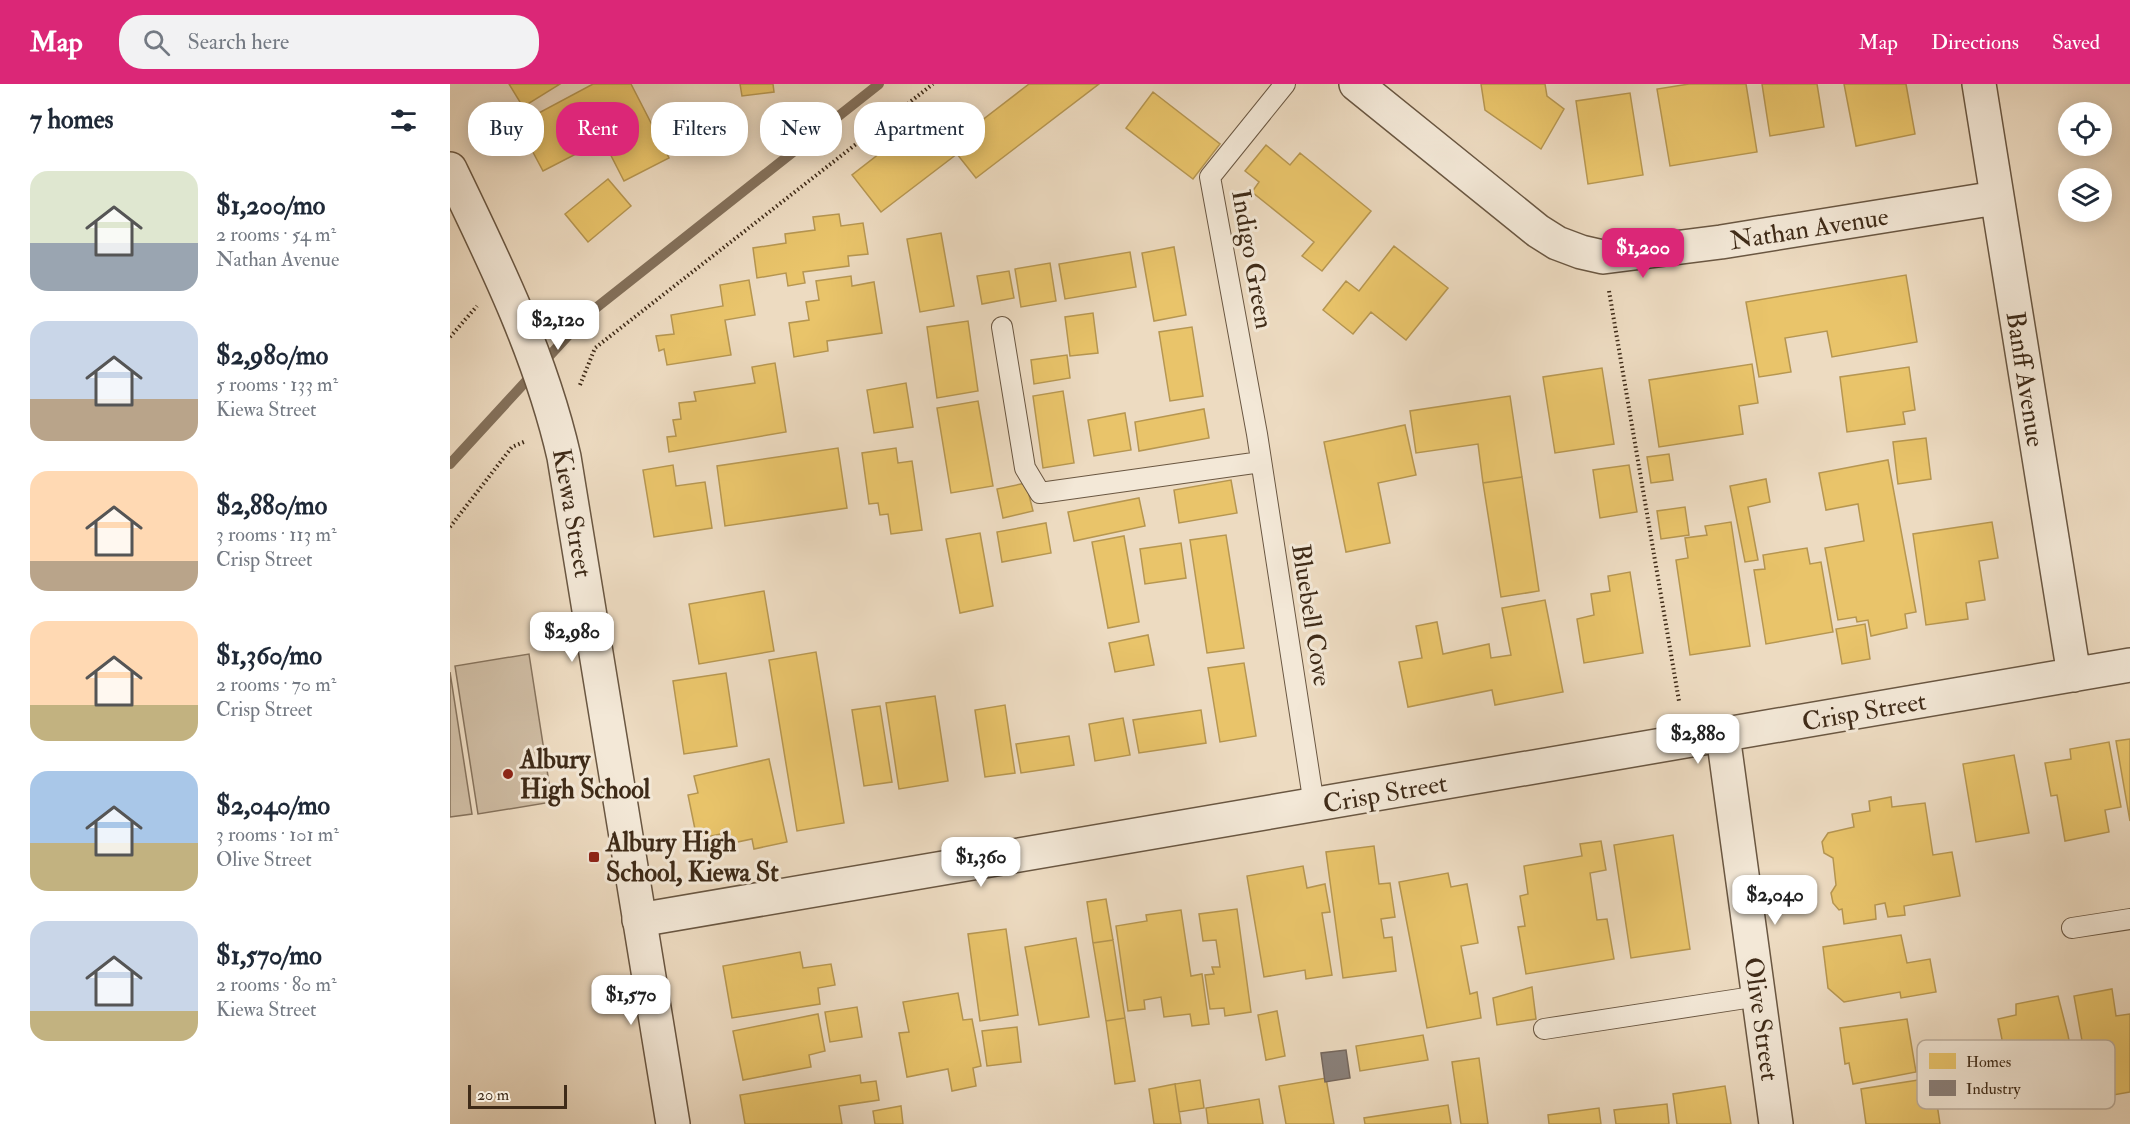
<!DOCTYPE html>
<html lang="en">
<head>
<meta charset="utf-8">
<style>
	:root { --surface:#fff; --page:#f2f2f3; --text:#1f2937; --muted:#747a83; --accent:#db2777 }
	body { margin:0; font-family:"IM FELL Double Pica",serif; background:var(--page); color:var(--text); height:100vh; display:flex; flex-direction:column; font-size:22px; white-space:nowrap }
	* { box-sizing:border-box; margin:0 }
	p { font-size:20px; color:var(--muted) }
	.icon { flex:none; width:33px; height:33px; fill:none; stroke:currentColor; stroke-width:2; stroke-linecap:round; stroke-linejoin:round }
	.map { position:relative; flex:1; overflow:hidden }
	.panel { display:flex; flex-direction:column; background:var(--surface); width:450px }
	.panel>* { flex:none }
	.hud { position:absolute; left:18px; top:18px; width:570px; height:54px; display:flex; gap:12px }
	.tools { position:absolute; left:1608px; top:18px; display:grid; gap:12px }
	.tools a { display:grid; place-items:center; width:54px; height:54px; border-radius:50%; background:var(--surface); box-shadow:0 3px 15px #0003; font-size:30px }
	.scale { position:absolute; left:18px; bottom:15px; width:99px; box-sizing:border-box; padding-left:6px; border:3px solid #3f2b18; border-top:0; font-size:16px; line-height:21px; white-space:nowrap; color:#3f2b18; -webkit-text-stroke:4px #f3e8d7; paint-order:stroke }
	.price { position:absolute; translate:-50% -51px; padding:0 14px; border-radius:12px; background:#fff; color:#222; font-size:20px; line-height:39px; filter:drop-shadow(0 2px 3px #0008) }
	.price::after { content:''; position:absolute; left:50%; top:36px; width:18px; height:14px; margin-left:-9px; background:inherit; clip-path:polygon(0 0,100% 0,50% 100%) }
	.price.current { background:var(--accent); color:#fff }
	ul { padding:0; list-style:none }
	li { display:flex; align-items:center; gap:18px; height:150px; padding:0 30px }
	li span { display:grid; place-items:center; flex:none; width:168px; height:120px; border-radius:18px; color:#555 }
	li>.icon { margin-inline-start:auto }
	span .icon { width:72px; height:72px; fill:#fffc; stroke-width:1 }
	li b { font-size:26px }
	h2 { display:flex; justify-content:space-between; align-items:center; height:72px; padding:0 30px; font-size:26px }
	.chip { padding:0 21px; border-radius:24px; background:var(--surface); box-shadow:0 3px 15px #0003; font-size:21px; line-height:54px }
	.chip.current { background:var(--accent); color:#fff }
	header { display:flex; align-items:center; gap:36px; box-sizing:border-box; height:84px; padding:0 30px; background:var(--accent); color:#fff }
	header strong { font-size:28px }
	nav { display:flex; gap:33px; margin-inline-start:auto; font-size:21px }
	.search { width:420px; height:54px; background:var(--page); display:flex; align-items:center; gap:15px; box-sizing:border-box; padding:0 21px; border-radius:24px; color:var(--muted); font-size:22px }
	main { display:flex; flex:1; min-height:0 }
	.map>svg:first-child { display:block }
	.green { fill:#cfbda4; stroke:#87745e; stroke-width:1.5 }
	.homes { fill:#e9c46a; stroke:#b69651; stroke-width:1.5 }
	.industry { fill:#8a817c; stroke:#74675e; stroke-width:1.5 }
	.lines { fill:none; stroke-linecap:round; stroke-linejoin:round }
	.stream { stroke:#84715b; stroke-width:10 }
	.service-casing { stroke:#6a5742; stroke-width:22 }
	.minor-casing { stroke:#6a5742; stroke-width:36 }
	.tertiary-casing { stroke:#6a5742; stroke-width:36 }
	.path { stroke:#3f2b18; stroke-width:4; stroke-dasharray:1.5 3; stroke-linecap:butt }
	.service { stroke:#f3e8d7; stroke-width:20 }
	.minor { stroke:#f3e8d7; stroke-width:33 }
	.tertiary { stroke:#f3e8d7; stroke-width:33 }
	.poi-dot { fill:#8f2418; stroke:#f3e8d7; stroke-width:2 }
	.labels { text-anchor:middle; stroke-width:6; stroke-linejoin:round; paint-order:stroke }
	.street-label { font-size:26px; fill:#3f2b18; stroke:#f3e8d7 }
	.poi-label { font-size:26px; font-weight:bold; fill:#3f2b18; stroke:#f3e8d7; text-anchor:start }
	.key { fill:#f3e8d7; stroke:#bdaf9e; stroke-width:1.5 }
	.key-label { font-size:16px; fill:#3f2b18 }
</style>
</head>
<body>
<header>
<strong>Map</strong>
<div class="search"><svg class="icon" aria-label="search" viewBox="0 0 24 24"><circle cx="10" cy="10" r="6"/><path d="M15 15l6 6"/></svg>Search here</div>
<nav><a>Map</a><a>Directions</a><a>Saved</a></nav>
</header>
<main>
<section class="panel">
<h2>7 homes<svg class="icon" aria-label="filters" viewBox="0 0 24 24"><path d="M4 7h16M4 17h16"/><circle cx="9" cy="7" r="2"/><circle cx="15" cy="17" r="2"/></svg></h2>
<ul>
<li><span style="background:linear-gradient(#dfe7d0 60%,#9aa5b1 0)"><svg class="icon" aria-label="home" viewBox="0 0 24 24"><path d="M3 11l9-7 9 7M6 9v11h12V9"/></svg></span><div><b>$1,200/mo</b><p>2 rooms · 54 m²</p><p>Nathan Avenue</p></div></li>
<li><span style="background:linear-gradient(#c9d6e8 65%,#b9a48a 0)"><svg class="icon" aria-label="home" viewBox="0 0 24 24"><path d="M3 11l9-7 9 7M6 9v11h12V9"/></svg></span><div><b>$2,980/mo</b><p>5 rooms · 133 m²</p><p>Kiewa Street</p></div></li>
<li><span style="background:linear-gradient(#ffd9b3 75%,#b9a48a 0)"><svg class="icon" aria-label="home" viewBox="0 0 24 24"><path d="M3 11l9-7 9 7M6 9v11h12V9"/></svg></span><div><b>$2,880/mo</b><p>3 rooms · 113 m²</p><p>Crisp Street</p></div></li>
<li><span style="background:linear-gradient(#ffd9b3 70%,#c2b280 0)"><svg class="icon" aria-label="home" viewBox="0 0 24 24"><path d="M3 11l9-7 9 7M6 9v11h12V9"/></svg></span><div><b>$1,360/mo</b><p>2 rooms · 70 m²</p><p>Crisp Street</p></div></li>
<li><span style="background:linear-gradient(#a9c7e8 60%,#c2b280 0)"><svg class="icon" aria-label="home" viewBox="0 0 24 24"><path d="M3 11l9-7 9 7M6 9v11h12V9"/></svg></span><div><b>$2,040/mo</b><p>3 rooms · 101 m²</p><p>Olive Street</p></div></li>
<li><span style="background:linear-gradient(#c9d6e8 75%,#c2b280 0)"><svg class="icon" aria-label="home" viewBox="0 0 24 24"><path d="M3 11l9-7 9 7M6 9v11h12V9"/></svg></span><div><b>$1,570/mo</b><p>2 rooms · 80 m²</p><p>Kiewa Street</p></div></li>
</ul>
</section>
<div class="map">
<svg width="1680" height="1040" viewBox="0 0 1680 1040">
	<rect width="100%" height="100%" fill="#eddbc1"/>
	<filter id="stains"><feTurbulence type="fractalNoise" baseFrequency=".00333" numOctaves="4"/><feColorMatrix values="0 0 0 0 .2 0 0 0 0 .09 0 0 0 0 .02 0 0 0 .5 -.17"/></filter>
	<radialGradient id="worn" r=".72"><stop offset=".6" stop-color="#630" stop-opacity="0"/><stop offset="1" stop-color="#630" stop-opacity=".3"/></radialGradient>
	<path class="green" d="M79,570L102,718L28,730L5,582Z
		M0,588L22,730L0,733Z"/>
	<path class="homes" d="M59,0H110L73,23Z
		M143,0H181L219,74L174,97L153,56L93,87L68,40Z
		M290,0H323L324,8L292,12Z
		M579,0H649L526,94L507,70L431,128L402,91L470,38L492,67Z
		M1031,0H1095L1097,12L1114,25L1091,65L1035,26Z
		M1239,0H1296L1307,68L1220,82L1207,5Z
		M1312,0H1367L1374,43L1320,52Z
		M1394,0H1456L1465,50L1406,62Z
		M703,8L770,60L743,95L676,44Z
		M1180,9L1193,91L1138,100L1126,17Z
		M816,61L840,81L850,69L921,127L872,187L852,172L864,158L802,108L809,98L795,87Z
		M158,95L181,122L138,158L115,130Z
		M389,130L391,142L413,139L418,170L398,172L399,182L353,188L355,199L338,202L336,189L307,194L303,164L336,159L335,150L365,146L363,133Z
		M491,149L504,222L470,228L457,155Z
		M944,162L998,204L956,256L921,228L903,250L873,226L896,197L909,207Z
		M724,163L736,231L704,237L692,169Z
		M680,168L686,203L615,215L609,180Z
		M600,179L606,217L571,223L565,185Z
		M559,187L564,214L532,220L527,192Z
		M1456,191L1467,258L1382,273L1377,247L1335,254L1341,288L1309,293L1296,218Z
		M401,192L402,202L424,198L432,249L377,257L378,267L344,273L339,239L359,236L356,218L369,216L366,197Z
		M299,196L305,231L275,236L281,271L217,281L214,265L209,267L206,252L224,250L221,231L273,222L270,201Z
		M643,229L648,269L620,272L615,233Z
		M518,237L528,307L487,314L477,243Z
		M742,243L753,312L720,317L709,248Z
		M617,271L620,294L584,300L581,276Z
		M325,279L336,348L219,368L217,353L226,352L223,336L231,335L229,319L246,317L244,308L305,299L302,283Z
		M1302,280L1308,319L1289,322L1293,350L1209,363L1199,296Z
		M1459,283L1465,326L1453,328L1455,340L1397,348L1390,293Z
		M1152,284L1164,360L1105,369L1093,293Z
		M456,299L463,343L424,349L417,306Z
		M613,307L624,379L593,384L583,312Z
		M1060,312L1072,393L1033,399L1028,360L966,369L960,327Z
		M528,317L543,402L501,409L487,324Z
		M754,325L759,354L689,367L685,338Z
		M675,329L681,366L644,372L638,336Z
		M955,341L966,391L928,399L940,459L896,468L874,358Z
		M1476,354L1481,395L1448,400L1443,358Z
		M388,364L397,424L275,442L267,382Z
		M446,364L448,379L462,377L472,446L441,450L438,430L430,431L428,419L419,420L412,369Z
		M1219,370L1223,396L1201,399L1197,373Z
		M1438,376L1466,528L1455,530L1457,544L1421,552L1418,536L1407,538L1406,533L1388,536L1375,464L1414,457L1408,420L1376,426L1369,389Z
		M223,381L226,402L255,398L262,444L204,453L193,386Z
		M1179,381L1187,428L1150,434L1143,386Z
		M1072,393L1089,507L1051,513L1033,399Z
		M1316,395L1320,418L1298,423L1308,476L1295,478L1280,402Z
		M781,396L787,429L729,439L724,406Z
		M576,399L583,427L553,434L547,405Z
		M689,414L695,442L624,457L618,428Z
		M1235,423L1239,451L1211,455L1207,427Z
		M1281,438L1300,562L1240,571L1226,476L1238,474L1235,454L1257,451L1255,442Z
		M1542,438L1548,474L1529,477L1535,516L1516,519L1518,535L1476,541L1463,450Z
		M596,439L601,469L552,478L547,448Z
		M530,449L543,522L510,529L496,455Z
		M776,451L794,564L757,569L740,456Z
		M674,452L689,538L658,544L642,458Z
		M731,459L736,494L695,500L690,465Z
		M1357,464L1360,480L1371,478L1383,548L1316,560L1304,486L1315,485L1313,471Z
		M1180,488L1193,569L1134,579L1127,535L1144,531L1141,510L1160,507L1158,492Z
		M314,507L324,567L249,580L239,520Z
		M1095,516L1113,608L1045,621L1042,606L958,623L949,578L972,574L966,542L987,538L993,570L1039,560L1041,574L1061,571L1052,524Z
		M1415,540L1420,575L1392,580L1386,545Z
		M698,551L704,581L665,588L659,559Z
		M366,568L394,739L347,747L319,576Z
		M794,579L806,652L770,658L758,584Z
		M276,589L287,662L234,670L223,597Z
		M485,612L498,697L449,705L436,619Z
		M555,621L565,689L535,693L525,626Z
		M430,622L442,698L414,702L402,626Z
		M751,626L756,659L689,669L683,636Z
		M673,634L680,671L645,677L639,640Z
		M619,652L624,681L571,689L566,660Z
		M1680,655V737L1666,657Z
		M1659,658L1671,723L1655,726L1659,748L1615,757L1607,711L1601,712L1595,679L1621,675L1620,665Z
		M1564,671L1579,749L1526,758L1513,680Z
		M319,675L337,758L304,765L302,755L273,761L271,750L247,755L238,711L248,709L244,692Z
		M1441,713L1442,723L1475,719L1483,771L1502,768L1510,812L1454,822L1455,831L1438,833L1435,819L1425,821L1426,835L1394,840L1392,825L1389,826L1383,819L1381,809L1386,801L1383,774L1374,769L1372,758L1378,749L1404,743L1402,730L1420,727L1419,717Z
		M1223,751L1240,865L1181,874L1164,761Z
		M1151,757L1156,786L1140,789L1147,836L1157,835L1164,875L1076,890L1068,843L1075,842L1070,812L1078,810L1074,782L1132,772L1130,760Z
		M924,762L929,800L940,799L945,833L931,835L934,854L942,853L946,887L893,894L876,768Z
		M853,782L857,804L875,800L880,828L872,829L882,891L856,895L855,886L814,893L797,792Z
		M998,789L1001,803L1017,800L1028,859L1011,862L1020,910L1027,908L1031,934L977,944L949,798Z
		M656,815L663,856L643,859L637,818Z
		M787,825L801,928L775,932L774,924L760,925L755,891L764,890L762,883H770L766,856L753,857L749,830Z
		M731,826L741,892L752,890L759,940L742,942L740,930L714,933L711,913L694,916L695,925L678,927L666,842L697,837L696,831Z
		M556,845L568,931L530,937L518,850Z
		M1451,851L1457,879L1480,875L1486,908L1451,914L1450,908L1394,918L1378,904L1373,863Z
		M626,854L639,933L589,941L575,863Z
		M663,856L675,934L656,937L643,859Z
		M350,868L353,884L381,880L385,901L368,904L370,920L282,934L273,882Z
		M1082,903L1086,935L1047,941L1043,914Z
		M1662,905L1666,932L1680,930V1008L1652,1013L1650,1002H1647L1641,967L1634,968L1624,912Z
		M508,909L513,936L522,935L531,982L523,984L526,1002L502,1007L498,985L457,993L449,949L459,948L453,918Z
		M1608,912L1618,951L1630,1016L1579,1024L1569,963L1554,966L1548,935L1566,931V920Z
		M407,923L412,953L380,958L375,928Z
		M827,927L835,972L816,976L808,931Z
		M368,930L375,967L359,971L361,983L293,996L283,947Z
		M675,934L685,997L665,1000L656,937Z
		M1457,935L1466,988L1403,1000L1399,979L1395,980L1390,944Z
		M567,943L571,978L537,982L532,947Z
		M973,951L978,976L910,987L906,962Z
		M1029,974L1038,1040H1011L1002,978Z
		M410,991L411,999L426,997L429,1016L389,1022L392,1040H295L290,1011Z
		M1500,991L1504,1009L1486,1013L1490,1040H1416L1411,1005Z
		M876,994L884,1040H836L829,1002Z
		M750,996L754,1024L729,1028L725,1000Z
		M725,1000L731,1040H704L699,1005Z
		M1275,1002L1281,1040H1227L1223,1010Z
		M809,1015L813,1040H758L756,1024Z
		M1217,1020L1219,1040H1166L1164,1026Z
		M998,1021L1001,1040H915L914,1034Z
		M451,1022L453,1040H425L423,1027Z
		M1149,1024L1151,1040H1099L1098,1031Z"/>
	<path class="industry" d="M896,966L900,994L875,998L871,969Z"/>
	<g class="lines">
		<path class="stream" d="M0,380L137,231L429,0"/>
		<defs>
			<path id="service" d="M835,0L760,93L807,350L864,721
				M552,243L575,384L590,409L811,378
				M1622,844L1680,835
				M1094,945L1309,912"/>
			<path id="minor" d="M906,0L1088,147L1107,159L1131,168L1153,173L1271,158L1546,114
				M1529,0L1624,591
				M1273,651L1326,1040
				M189,836L1680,581"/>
			<path id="tertiary" d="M0,85C45,178 91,272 114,373L223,1040"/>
		</defs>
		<use href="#service" class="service-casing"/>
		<use href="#minor" class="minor-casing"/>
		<use href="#tertiary" class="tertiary-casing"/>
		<path class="path" d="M1159,207L1229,617
			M0,253L27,222
			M130,301L145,264L483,0
			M0,443L62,363L76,357"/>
		<use href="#service" class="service"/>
		<use href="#minor" class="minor"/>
		<use href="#tertiary" class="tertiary"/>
	</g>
	<g class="poi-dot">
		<circle cx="58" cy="690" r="6"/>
		<rect x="138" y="767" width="12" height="12" rx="3"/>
	</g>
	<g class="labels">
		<g class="street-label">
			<text transform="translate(1359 144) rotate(-9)" y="9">Nathan Avenue</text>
			<text transform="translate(803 175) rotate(80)" y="9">Indigo Green</text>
			<text transform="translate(1576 295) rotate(81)" y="9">Banff Avenue</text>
			<text transform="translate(123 429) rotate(80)" y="9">Kiewa Street</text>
			<text transform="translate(862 531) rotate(81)" y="9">Bluebell Cove</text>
			<text transform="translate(1414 627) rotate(-10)" y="9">Crisp Street</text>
			<text transform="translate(935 709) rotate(-10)" y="9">Crisp Street</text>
			<text transform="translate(1312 935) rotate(82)" y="9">Olive Street</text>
		</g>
		<g class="poi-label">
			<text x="70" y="684">Albury<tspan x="70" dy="30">High School</tspan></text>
			<text x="156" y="767">Albury High<tspan x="156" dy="30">School, Kiewa St</tspan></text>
		</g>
	</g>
	<rect x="1467" y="956" width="198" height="69" rx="9" class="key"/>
	<rect x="1479" y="969" width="27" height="16" fill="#e9c46a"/>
	<rect x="1479" y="996" width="27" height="16" fill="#8a817c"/>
	<g class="key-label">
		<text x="1516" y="983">Homes</text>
		<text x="1516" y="1010">Industry</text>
	</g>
	<rect width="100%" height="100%" filter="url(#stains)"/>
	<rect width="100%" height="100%" fill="url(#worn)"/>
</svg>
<div class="tools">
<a><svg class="icon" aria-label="locate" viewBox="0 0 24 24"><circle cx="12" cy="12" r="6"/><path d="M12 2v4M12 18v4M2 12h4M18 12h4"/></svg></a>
<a><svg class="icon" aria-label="layers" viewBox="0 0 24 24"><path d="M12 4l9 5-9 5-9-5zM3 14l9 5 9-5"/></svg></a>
</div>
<div class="scale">20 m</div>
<b class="price current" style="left:1193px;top:195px">$1,200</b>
<b class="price" style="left:108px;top:267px">$2,120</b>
<b class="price" style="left:122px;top:579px">$2,980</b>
<b class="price" style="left:1248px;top:681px">$2,880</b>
<b class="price" style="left:531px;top:804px">$1,360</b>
<b class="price" style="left:1325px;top:842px">$2,040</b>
<b class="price" style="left:181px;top:942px">$1,570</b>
<div class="hud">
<a class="chip">Buy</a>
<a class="chip current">Rent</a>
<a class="chip">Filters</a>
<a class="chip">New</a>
<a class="chip">Apartment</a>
</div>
</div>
</main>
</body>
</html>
